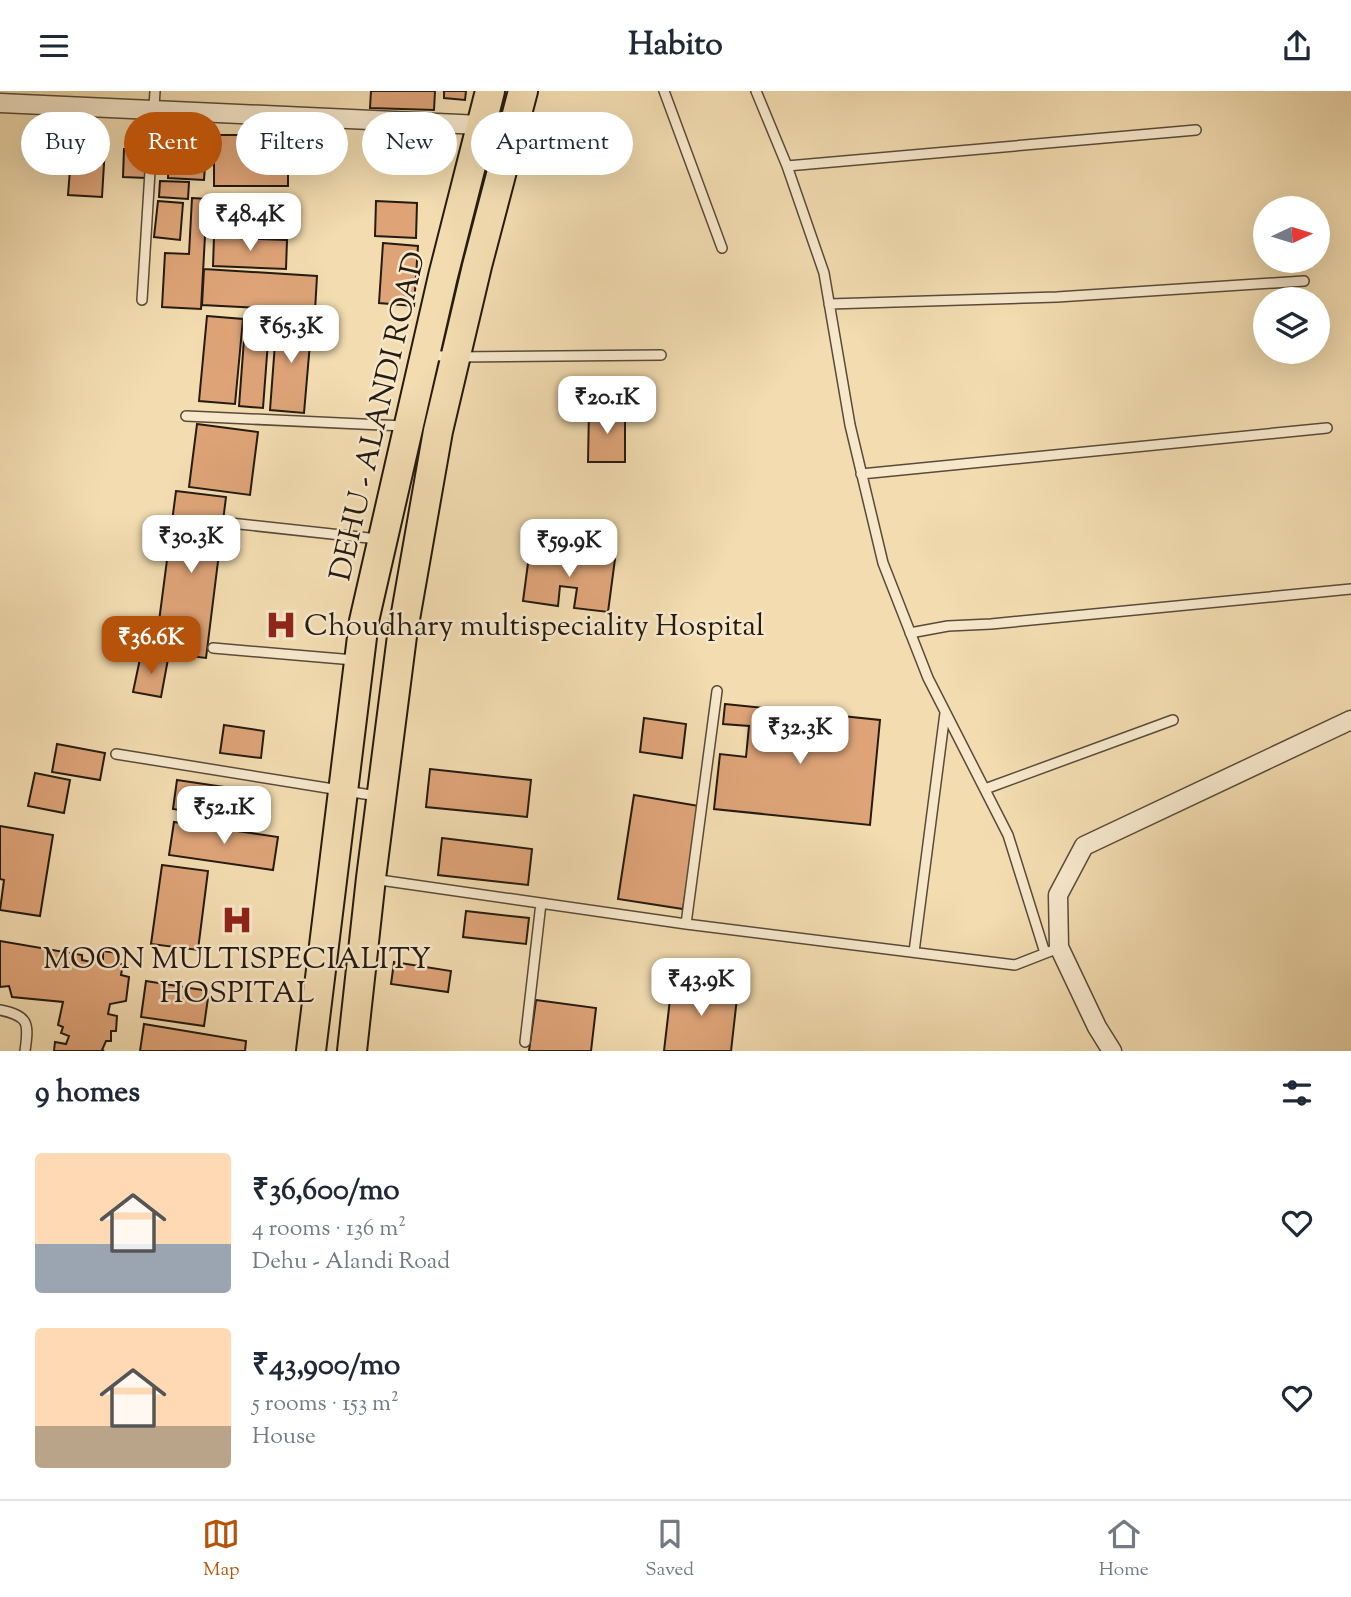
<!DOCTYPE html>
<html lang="en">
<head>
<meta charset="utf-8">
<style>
	:root { --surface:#fff; --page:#f6f6f7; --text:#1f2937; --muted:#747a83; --line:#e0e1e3; --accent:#b45309 }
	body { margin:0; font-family:"Sorts Mill Goudy",serif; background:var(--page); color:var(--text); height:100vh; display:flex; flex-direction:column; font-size:26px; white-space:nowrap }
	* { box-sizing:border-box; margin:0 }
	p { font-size:23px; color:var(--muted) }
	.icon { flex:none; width:38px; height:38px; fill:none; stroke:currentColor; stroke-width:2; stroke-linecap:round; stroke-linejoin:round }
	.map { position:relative; height:960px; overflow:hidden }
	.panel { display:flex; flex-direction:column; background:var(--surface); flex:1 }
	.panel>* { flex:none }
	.banner { position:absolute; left:21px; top:21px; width:700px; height:63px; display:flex; gap:14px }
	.needle { width:46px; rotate:86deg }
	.controls { position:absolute; left:1253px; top:105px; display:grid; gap:14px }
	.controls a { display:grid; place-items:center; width:77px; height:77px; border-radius:50%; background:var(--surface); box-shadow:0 7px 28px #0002; font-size:35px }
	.price { position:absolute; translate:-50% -60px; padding:0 16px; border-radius:14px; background:#fff; color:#222; font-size:23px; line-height:46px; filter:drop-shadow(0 2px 4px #0008) }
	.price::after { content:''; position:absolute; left:50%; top:42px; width:21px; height:16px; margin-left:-10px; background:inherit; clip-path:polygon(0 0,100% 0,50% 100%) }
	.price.current { background:var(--accent); color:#fff }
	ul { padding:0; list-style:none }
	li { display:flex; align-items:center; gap:21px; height:175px; padding:0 35px }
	li span { display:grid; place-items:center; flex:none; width:196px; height:140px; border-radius:7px; color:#555 }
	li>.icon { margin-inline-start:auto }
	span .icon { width:84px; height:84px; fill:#fffc; stroke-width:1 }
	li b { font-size:30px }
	h2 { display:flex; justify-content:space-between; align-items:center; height:84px; padding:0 35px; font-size:30px }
	.chip { padding:0 24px; border-radius:32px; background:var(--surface); box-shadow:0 7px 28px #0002; font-size:24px; line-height:63px }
	.chip.current { background:var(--accent); color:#fff }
	header { display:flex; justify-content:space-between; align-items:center; height:91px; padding:0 35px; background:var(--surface); font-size:32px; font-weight:800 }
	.dock { display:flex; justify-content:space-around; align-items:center; height:98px; border-top:2px solid var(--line); background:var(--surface); font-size:19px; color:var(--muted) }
	.dock a { display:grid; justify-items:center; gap:4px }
	.dock .current { color:var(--accent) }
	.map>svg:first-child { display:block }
	.building { fill:#dea478; stroke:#241b11; stroke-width:2 }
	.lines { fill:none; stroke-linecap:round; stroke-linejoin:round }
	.service-casing { stroke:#584b39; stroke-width:12 }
	.minor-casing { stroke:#584b39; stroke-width:21 }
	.primary-casing { stroke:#241b11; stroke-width:32 }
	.service { stroke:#f7e8cc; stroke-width:9 }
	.minor { stroke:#f7e8cc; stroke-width:18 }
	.primary { stroke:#f2dcb0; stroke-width:28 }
	.labels { text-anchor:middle; stroke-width:5; stroke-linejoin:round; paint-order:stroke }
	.street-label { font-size:30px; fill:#241b11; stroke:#f7e8cc }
	.poi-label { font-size:30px; fill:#241b11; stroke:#f7e8cc; text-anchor:start }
</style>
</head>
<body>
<header><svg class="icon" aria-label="menu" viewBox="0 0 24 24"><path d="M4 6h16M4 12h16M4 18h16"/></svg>Habito<svg class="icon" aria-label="share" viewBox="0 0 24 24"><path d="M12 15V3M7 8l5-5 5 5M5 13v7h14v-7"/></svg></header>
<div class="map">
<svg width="1351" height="960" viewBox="0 0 1351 960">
	<rect width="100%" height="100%" fill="#f2dcb0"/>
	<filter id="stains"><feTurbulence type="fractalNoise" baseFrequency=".00286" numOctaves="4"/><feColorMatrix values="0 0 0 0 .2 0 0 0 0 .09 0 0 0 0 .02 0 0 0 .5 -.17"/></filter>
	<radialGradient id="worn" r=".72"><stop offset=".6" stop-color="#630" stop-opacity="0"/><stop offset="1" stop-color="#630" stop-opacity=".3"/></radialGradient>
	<path class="building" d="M371,0H435L434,19L370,17Z
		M444,0H466L465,9L444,7Z
		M214,44H288V95H214Z
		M72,53L105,56L102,106L68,104Z
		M169,57L206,59L204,89L168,87Z
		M124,58L147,59L146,87L123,86Z
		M160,90L189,91L188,108L159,106Z
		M192,107L207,108L201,218L162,216L165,162L189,163Z
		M158,110L183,112L180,149L154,146Z
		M376,110L417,112L416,147L375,145Z
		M214,146L287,149L286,178L213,175Z
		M383,152L418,155L414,215L379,212Z
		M204,178L317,185L315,220L202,214Z
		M246,222L270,224L263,317L239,315Z
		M207,225L243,228L235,313L199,310Z
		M277,226L312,229L304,322L270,319Z
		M589,318L625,319V371H588Z
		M197,333L258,341L250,404L189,396Z
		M176,400L226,406L206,567L155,561Z
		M530,457L615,468L608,521L574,517L577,497L560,495L558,515L523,510Z
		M141,563L168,568L161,606L133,601Z
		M725,613L880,629L870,734L714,718L720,663L746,666L749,635L723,633Z
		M644,627L686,633L682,667L640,661Z
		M224,634L264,640L261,667L220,662Z
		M57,653L105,662L100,689L52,681Z
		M430,678L531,689L527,726L426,716Z
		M35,682L70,689L64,722L28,715Z
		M177,689L245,699L241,729L173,718Z
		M634,704L699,715L683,818L618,808Z
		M174,731L278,746L273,779L169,764Z
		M0,735L53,744L40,825L0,819L4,789L0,788Z
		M442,747L532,758L528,794L438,784Z
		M162,774L208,780L198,859L151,853Z
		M466,820L529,827L526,853L463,846Z
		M0,850L82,864V869L91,871L93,865L103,868V860L117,862L116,873H123L121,884L129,886L126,910L110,913L108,923L117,925L116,940H111V950H106L102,959L104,960H54L55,951L66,953L69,945L61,942L63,936L58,934L63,911L12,906L9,895L0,896Z
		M394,871L451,880L448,901L391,893Z
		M146,890L209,900L204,935L141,926Z
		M672,891L738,898L731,960H664Z
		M536,909L596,917L591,960H529Z
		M144,933L246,950L245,960H140Z"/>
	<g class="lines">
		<defs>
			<path id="service" d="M664,0L722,157
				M756,0L787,75L824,182L850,334L883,472L928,587L1008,744L1045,862
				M787,75L1196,39
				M142,209L155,0
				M829,213L1057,206L1304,190
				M428,264L456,266L661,264
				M186,325L404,335
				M861,383L1327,337
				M230,432L378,448
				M910,542L948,535L991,533L1351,498
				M213,557L354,569
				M116,663L377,705
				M985,698L1173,629
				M373,788L686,833L1015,874L1051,860
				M686,833L717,600
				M914,861L945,622
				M0,919C29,925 29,932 25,960
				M525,951L541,812"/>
			<path id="minor" d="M0,12L481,34
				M1112,960L1097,936L1059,856L1058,804L1084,755L1351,629"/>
			<path id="primary" d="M311,960L364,530L443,185L490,0
				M352,960L371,787L402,545L438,340L477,175L523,0"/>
		</defs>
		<use href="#service" class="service-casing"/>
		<use href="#minor" class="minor-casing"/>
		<use href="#primary" class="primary-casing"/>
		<use href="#service" class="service"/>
		<use href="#minor" class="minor"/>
		<use href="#primary" class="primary"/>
	</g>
	<defs>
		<symbol id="hospital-bare" viewBox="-9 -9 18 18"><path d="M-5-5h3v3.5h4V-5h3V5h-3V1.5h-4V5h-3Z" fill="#8f2418" stroke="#f7e8cc" stroke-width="2.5" paint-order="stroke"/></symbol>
	</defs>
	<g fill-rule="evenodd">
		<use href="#hospital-bare" x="259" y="512" width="44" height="44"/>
		<use href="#hospital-bare" x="215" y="807" width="44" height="44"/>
	</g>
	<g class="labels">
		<g class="street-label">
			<text transform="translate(377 325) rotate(-77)" y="10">DEHU - ALANDI ROAD</text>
		</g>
		<g class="poi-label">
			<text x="304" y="544">Choudhary multispeciality Hospital</text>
			<text x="237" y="877" text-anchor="middle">MOON MULTISPECIALITY<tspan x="237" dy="34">HOSPITAL</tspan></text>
		</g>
	</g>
	<rect width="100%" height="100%" filter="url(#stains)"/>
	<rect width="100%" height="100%" fill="url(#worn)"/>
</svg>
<div class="controls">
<a><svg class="needle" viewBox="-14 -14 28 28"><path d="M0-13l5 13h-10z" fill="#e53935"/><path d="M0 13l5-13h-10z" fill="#747a83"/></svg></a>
<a><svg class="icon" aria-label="layers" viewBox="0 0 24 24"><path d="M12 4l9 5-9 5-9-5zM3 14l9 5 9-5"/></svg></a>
</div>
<b class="price" style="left:250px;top:162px">₹48.4K</b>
<b class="price" style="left:291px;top:274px">₹65.3K</b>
<b class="price" style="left:607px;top:345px">₹20.1K</b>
<b class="price" style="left:191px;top:484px">₹30.3K</b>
<b class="price" style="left:569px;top:488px">₹59.9K</b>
<b class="price current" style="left:151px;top:585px">₹36.6K</b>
<b class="price" style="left:800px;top:675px">₹32.3K</b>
<b class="price" style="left:224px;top:755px">₹52.1K</b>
<b class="price" style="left:701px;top:927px">₹43.9K</b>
<div class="banner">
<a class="chip">Buy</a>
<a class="chip current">Rent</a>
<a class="chip">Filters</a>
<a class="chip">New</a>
<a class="chip">Apartment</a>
</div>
</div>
<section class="panel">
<h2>9 homes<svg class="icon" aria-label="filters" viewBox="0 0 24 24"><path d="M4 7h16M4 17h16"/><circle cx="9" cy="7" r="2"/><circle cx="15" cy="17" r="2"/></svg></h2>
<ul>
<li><span style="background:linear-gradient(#ffd9b3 65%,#9aa5b1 0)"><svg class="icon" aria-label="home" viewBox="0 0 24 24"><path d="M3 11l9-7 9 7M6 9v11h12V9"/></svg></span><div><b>₹36,600/mo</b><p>4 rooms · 136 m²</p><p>Dehu - Alandi Road</p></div><svg class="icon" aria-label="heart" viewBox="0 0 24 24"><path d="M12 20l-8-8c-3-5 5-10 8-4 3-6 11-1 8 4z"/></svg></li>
<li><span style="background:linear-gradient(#ffd9b3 70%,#b9a48a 0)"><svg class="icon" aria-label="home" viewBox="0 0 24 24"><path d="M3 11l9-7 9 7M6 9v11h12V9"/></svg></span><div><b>₹43,900/mo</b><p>5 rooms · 153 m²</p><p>House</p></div><svg class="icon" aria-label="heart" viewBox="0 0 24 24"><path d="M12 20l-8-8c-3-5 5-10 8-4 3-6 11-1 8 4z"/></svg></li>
</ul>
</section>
<nav class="dock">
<a class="current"><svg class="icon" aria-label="map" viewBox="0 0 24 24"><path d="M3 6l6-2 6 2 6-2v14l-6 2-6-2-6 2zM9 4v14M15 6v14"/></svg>Map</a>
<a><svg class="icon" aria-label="saved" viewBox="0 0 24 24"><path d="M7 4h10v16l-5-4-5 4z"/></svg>Saved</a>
<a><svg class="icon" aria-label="home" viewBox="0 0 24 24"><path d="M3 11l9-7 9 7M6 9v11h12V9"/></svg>Home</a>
</nav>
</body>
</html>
